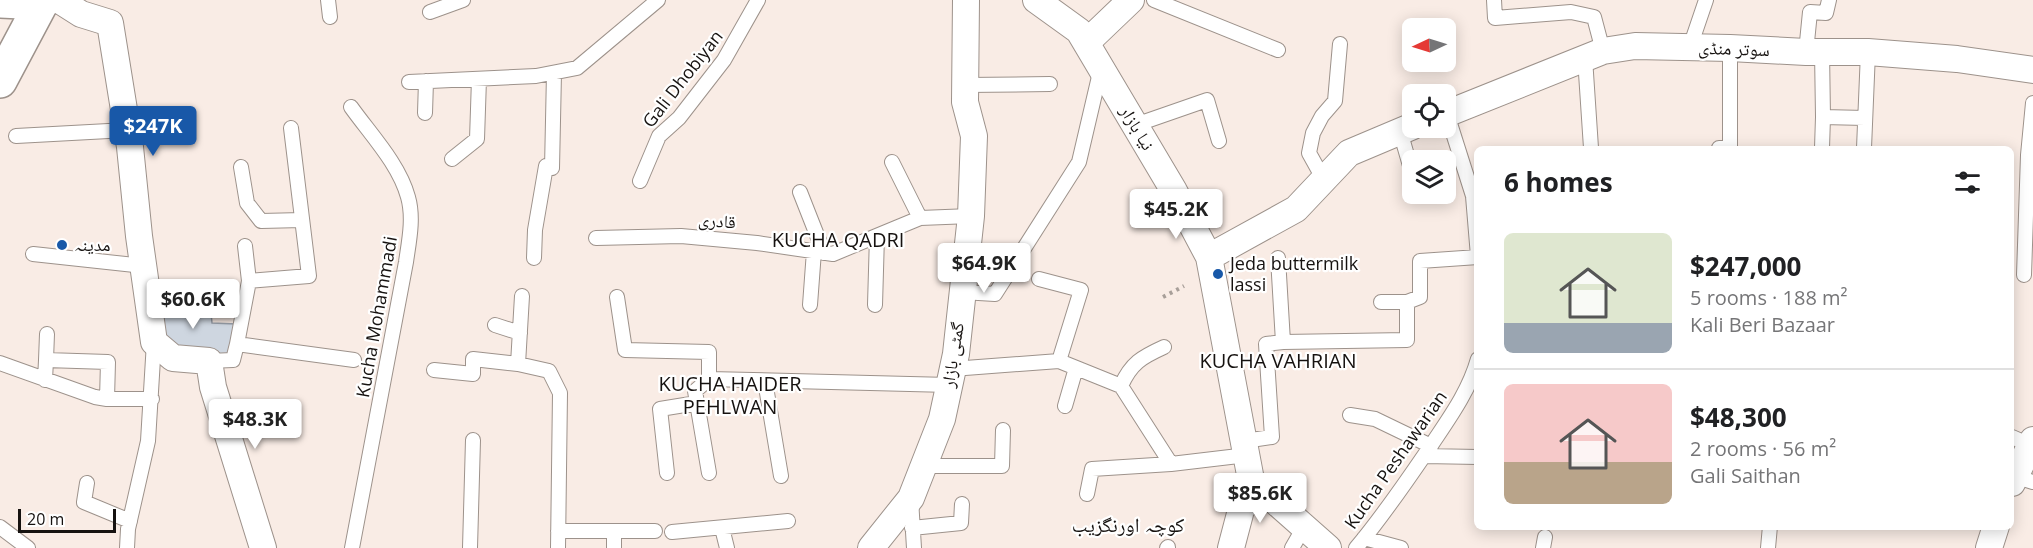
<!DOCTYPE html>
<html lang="en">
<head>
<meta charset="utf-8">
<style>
	:root { --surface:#fff; --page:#f6f6f6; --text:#202124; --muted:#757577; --line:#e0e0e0; --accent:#1858a8 }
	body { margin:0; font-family:"Open Sans","Noto Naskh Arabic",sans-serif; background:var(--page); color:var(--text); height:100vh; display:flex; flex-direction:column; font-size:22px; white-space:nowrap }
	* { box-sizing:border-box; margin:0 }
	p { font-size:20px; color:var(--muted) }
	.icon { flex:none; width:33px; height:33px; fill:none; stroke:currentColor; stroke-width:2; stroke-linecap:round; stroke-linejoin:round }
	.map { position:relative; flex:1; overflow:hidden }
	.details { position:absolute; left:1474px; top:146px; width:540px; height:384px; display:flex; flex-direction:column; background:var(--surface); border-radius:9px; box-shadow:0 3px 15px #0003 }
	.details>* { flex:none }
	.needle { width:39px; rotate:266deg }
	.buttons { position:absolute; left:1402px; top:18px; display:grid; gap:12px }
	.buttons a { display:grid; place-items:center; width:54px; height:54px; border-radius:9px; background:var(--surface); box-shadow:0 3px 15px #0003; font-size:30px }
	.scale { position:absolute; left:18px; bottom:15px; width:98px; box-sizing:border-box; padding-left:6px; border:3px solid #161210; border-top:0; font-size:16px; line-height:21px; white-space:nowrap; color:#161210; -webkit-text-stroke:4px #fff; paint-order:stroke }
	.price { position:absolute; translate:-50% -51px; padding:0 14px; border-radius:6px; background:#fff; color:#222; font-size:20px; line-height:39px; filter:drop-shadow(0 2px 3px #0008) }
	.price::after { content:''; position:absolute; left:50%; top:36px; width:18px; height:14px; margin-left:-9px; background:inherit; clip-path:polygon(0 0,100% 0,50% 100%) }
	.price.on { background:var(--accent); color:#fff }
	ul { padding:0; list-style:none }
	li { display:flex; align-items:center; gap:18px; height:150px; padding:0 30px }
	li+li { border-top:2px solid var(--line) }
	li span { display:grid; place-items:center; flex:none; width:168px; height:120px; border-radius:9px; color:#555 }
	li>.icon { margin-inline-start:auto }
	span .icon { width:72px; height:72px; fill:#fffc; stroke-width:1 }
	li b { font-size:26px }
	h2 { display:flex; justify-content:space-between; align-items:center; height:72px; padding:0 30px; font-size:26px }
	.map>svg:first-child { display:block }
	.building { fill:#ced6e0; stroke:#989fa9; stroke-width:1.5 }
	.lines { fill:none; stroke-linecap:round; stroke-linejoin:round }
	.service-casing { stroke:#9d928b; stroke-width:16 }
	.minor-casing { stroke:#9d928b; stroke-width:28 }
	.tertiary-casing { stroke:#9d928b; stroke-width:36 }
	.path { stroke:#a89f99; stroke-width:4; stroke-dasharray:3 4.5; stroke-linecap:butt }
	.service { stroke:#fff; stroke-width:14 }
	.minor { stroke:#fff; stroke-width:26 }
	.tertiary { stroke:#fff; stroke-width:33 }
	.poi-dot { fill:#1858a8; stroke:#fff; stroke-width:2 }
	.labels { text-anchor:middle; stroke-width:4.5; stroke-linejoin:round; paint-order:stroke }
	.street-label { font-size:18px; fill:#161210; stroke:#fff }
	.poi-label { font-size:18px; fill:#161210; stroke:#fff; text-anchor:start }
	.neighbourhood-label { font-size:20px; fill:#161210; stroke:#fff }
</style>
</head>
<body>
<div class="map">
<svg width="2033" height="548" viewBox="0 0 2033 548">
	<rect width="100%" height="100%" fill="#f9ece5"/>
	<path class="building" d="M210,303L212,323L236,324L230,356L175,352L157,341L153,307Z"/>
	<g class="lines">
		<defs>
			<path id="service" d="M328,0L330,17
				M1154,0L1278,50
				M1494,0L1495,18L1571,12L1594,17L1603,51
				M430,12L463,0
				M1690,47L1706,0
				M1822,51L1823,117L1865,118
				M1806,52L1810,12L1826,13L1829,0
				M1585,58L1591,148
				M409,82L536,76L577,68L658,0
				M965,85L1050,84
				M351,107C371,135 399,164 408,197C414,218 409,241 406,262L352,548
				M425,113L426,81
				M1447,114L1473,196L1478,256
				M1135,125L1207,100L1219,141
				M1400,131L1413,176
				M16,136L127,130
				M1719,148H1730V48
				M1822,148L1823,117
				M1864,148L1868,52
				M452,159L477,139L479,79
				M892,162L920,218
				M241,167L247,203L261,221L302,220
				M1324,180L1309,153L1313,133L1322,116L1335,101L1340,44
				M640,181L659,136L679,118L724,60L758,0
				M800,192L824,253
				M596,238L681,236L757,243L833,254L920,218L971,216
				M245,246L249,281
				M33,254L144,266
				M534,258L535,230L546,166L552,168L554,73
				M1278,258L1283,342
				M2024,275L2028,155L2033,103
				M1039,279L1081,290L1059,361
				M962,292L995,294L1079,162L1101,68
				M617,297L625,350L709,352V379L949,385
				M1381,302H1407
				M810,305L814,251
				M875,305L877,236
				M495,325L520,333
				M237,344L249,281L309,276L291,128
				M46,360L47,334
				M209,361L233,360L237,344L354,360
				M0,363L95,397L107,399H152
				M518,364L522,296
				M952,369L1059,361L1121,386L1171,464L1247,455
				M434,370L473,374V359L518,364L549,371L560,393L558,548
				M709,379L695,391L709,473
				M45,380L46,360L108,362L107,399
				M765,381L781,476
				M1121,386C1131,363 1142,357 1164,347
				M1065,406L1076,368
				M1350,415L1375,419L1431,446
				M2012,437L2030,445
				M1244,441L1272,437L1266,344L1283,342L1407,340V302L1420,297V261L1478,257
				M1424,456L1478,457
				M923,466H1002L1003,430
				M667,473L660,409L697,403
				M2014,476L2033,482
				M87,483L84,502L130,521
				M1087,494L1092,469L1171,464
				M911,499L914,548
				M0,527L28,548
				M722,528L727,548
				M912,528L961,523L962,504
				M558,531H655
				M672,532L788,521
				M1364,538L1401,548
				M127,548L128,529L148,441L154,342
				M470,548L473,440
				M614,548V531
				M1167,548L1168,547
				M1292,548L1304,527
				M1356,548C1384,515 1408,479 1432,444C1450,417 1469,391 1478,359
				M1543,548L1545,537
				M1768,548L1770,526"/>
			<path id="minor" d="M59,0L81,14L110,23L130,147L139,236L154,342L173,358L209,361L213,387L263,548
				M1036,0L1079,31L1174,191L1209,257L1251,480L1328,548
				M1086,43L1131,0
				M1446,114L1603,51L1635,46L1730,48L1806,52H1868L1957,59L2033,70
				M1209,257L1296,209L1349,153L1413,126
				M2012,483L2033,440
				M871,548L911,498L942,419L956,354L971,216L974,136L965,102L966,0
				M1231,548L1241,510L1257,486
				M1989,548L1996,526"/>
			<path id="tertiary" d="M0,1L42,3
				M0,81L43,0"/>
		</defs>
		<use href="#service" class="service-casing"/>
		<use href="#minor" class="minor-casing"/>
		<use href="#tertiary" class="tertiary-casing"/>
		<path class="path" d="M1163,297L1184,286"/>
		<use href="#service" class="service"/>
		<use href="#minor" class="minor"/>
		<use href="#tertiary" class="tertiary"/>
	</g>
	<g class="poi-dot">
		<circle cx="62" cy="245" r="6"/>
		<circle cx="1218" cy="274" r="6"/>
	</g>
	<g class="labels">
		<g class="street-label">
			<text transform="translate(1734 49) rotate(2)" y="6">سوتر منڈی</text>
			<text transform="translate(683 79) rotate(-52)" y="6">Gali Dhobiyan</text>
			<text transform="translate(1137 128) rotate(59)" y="6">نیا بازار</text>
			<text transform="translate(717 221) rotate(5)" y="6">قادری</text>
			<text transform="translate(377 317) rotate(-80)" y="6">Kucha Mohammadi</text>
			<text transform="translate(953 355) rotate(-81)" y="6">گمٹی بازار</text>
			<text transform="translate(1396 460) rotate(-55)" y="6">Kucha Peshawarian</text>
		</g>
		<g class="poi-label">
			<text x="74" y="251">مدینہ</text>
			<text x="1230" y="270">Jeda buttermilk<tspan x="1230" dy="21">lassi</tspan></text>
		</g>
		<g class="neighbourhood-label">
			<text x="838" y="247">KUCHA QADRI</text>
			<text x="1278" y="368">KUCHA VAHRIAN</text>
			<text x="730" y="391">KUCHA HAIDER<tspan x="730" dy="23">PEHLWAN</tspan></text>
			<text x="1128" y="532">کوچہ اورنگزیب</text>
		</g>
	</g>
</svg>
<div class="buttons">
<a><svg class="needle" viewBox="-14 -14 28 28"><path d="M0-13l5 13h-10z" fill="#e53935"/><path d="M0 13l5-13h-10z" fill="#757577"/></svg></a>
<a><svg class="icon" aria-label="locate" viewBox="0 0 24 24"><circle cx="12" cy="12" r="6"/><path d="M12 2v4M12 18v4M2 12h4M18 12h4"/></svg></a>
<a><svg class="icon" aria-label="layers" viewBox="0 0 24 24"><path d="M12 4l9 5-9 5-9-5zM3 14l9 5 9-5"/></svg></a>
</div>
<div class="scale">20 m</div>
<b class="price on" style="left:153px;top:157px">$247K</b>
<b class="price" style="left:1176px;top:240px">$45.2K</b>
<b class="price" style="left:984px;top:294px">$64.9K</b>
<b class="price" style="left:193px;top:330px">$60.6K</b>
<b class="price" style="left:255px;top:450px">$48.3K</b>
<b class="price" style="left:1260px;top:524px">$85.6K</b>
<section class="details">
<h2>6 homes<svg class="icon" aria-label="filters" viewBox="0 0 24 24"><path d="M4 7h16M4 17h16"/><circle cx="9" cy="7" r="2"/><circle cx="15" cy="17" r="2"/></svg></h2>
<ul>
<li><span style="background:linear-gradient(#dfe7d0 75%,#9aa5b1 0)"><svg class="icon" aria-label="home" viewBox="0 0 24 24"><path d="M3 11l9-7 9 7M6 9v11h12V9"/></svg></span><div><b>$247,000</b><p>5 rooms · 188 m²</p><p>Kali Beri Bazaar</p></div></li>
<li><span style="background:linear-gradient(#f6c9c9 65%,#b9a48a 0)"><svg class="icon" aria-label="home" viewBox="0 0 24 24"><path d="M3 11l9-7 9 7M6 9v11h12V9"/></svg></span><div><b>$48,300</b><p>2 rooms · 56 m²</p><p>Gali Saithan</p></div></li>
</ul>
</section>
</div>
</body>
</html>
